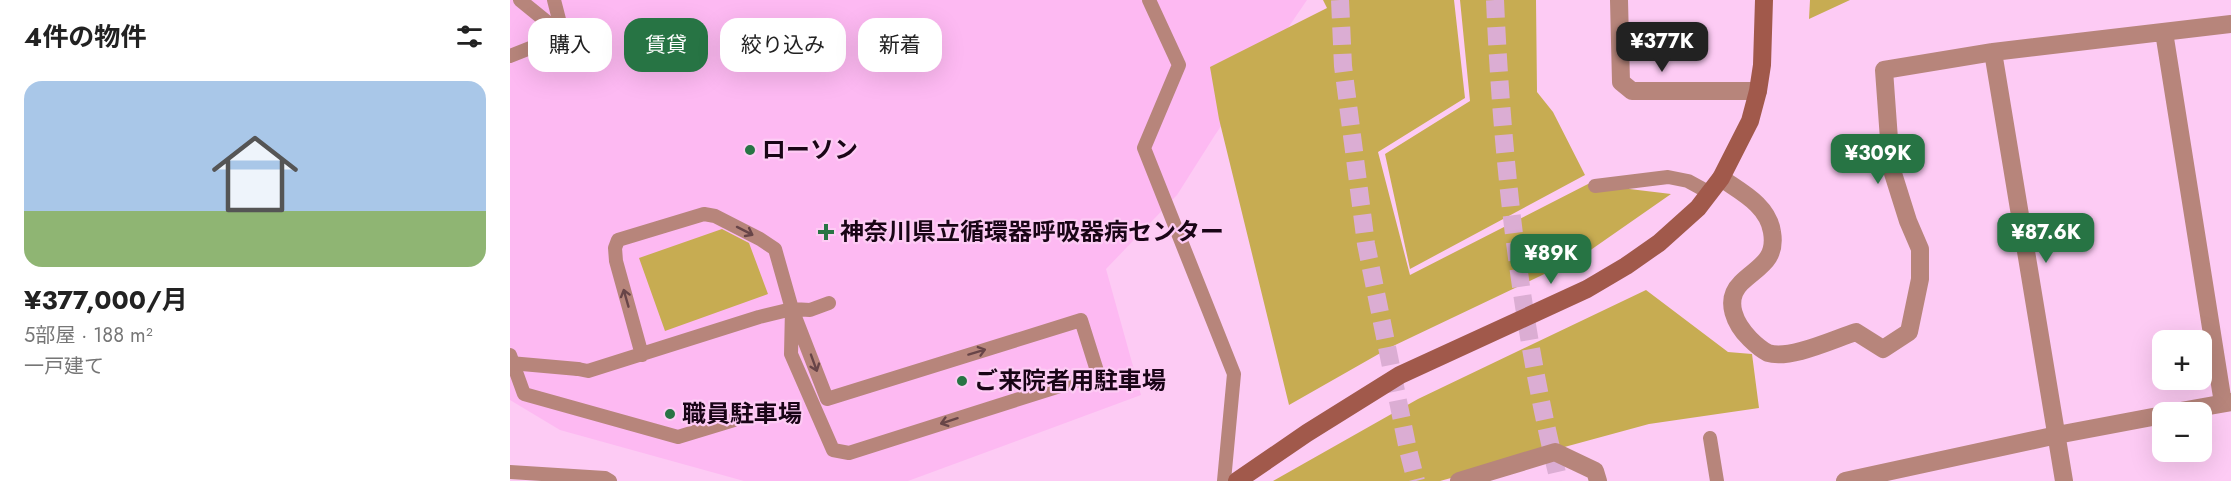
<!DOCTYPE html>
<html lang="ja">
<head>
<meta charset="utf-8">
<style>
	:root { --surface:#fff; --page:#f6f6f6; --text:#222; --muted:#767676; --accent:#277444 }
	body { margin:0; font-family:Jost,"Noto Sans JP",sans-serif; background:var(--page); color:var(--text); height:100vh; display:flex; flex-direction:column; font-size:22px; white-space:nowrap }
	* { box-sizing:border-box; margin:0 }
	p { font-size:20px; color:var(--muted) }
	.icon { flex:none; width:33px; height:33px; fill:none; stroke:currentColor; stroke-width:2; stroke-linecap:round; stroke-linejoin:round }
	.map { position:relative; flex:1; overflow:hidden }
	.side { display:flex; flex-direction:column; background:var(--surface); width:510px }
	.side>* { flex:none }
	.guide { position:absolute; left:18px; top:18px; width:570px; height:54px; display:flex; gap:12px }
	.buttons { position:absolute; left:1642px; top:330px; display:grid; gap:12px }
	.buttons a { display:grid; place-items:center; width:60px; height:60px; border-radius:12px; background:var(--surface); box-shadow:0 6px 24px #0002; font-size:30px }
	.price { position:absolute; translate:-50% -51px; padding:0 14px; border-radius:12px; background:var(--accent); color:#fff; font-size:20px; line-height:39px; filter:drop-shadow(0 2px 3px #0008) }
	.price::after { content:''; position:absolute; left:50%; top:36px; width:18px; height:14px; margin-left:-9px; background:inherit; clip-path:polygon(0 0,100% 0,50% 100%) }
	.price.on { background:#222; color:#fff }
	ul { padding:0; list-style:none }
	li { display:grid; align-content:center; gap:12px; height:318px; padding:0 24px }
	li span { display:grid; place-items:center; height:186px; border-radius:18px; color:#555 }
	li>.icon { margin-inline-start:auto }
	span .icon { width:108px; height:108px; fill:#fffc; stroke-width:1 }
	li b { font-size:26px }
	h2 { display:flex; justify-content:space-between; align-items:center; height:72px; padding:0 24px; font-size:26px }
	.tag { padding:0 21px; border-radius:18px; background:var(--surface); box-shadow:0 6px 24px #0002; font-size:21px; line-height:54px }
	.tag.on { background:var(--accent); color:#fff }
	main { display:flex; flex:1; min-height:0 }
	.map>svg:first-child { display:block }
	.built { fill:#fdb9f2 }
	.green { fill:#c7ac52 }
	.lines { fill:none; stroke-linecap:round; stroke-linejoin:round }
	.highway-tunnel { stroke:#dbadd3; stroke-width:18; stroke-dasharray:18 9; stroke-linecap:butt }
	.lane { stroke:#b7857b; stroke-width:14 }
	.street { stroke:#b7857b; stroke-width:18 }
	.secondary { stroke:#a1594b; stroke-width:18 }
	.lane-bridge { stroke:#b7857b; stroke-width:14 }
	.oneway { stroke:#684548 }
	.poi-dot { fill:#277444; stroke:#fdcbf4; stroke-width:2 }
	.labels { text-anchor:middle; stroke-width:4.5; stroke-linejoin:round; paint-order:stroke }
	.poi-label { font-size:24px; font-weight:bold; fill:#190516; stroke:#fdcbf4; text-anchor:start }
</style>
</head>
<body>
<main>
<section class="side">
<h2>4件の物件<svg class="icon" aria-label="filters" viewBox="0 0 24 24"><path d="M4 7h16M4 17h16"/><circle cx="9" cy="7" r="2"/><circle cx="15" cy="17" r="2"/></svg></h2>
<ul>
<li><span style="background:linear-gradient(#a9c7e8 70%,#8fb573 0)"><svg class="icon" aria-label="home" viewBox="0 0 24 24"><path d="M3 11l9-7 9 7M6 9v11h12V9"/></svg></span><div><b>¥377,000/月</b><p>5部屋 · 188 m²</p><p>一戸建て</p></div></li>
</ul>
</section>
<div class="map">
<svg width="1721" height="481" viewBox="0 0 1721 481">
	<rect width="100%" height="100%" fill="#fdcbf4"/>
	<path class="built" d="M0,0H797L705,135L667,195L596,269L631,395L398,481H234L50,430L0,400Z"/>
	<path class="green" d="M813,0H944L955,98L868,152L900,275L1078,184L1161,194L1072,256L881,347L779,405L709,119L700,67L817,8Z
		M950,0H1026L1027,92L1043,112L1075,175L900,269L875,154L960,101Z
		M1300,0H1340L1299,19Z
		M212,229L239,243L258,294L155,331L129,258Z
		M1136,290L1218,352L1242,354L1249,408L1139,424L930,481H763L908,399Z"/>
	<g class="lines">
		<path class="highway-tunnel" d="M830,0L833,66L856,244L898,450L906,481
			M985,0C992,161 1010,325 1049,481"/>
		<path class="lane" d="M10,0L53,35
			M639,0L669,65L634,148L724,374L714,481
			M0,56L53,35L44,0
			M1085,186L1158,177L1178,181L1200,193
			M0,355L14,394L168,437L224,420
			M132,355L106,261L105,248L108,240L194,214L205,216L250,239L265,249L282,309L317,399L571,320L588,374L339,453L323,450L281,354L282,309
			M68,369L78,371L249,317L282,309L300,310L319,303
			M1200,438L1207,481
			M0,472L95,478L100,481"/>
		<path class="street" d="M1109,0L1111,82L1122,91H1248
			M1654,32L1713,403
			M1483,52L1554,481
			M1211,178C1231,192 1258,205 1262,232C1267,261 1247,267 1231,283C1213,301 1226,325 1240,339C1245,344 1252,350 1258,353C1280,360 1324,339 1346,332L1373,349L1399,332L1410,279V249L1398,221L1381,167L1374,70L1483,52L1721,24
			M1665,412L1721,402
			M949,481L1045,452L1085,471L1088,481
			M1335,481L1547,435L1653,415"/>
		<path class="secondary" d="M727,481L797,433L890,375L1077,289L1116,266L1149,243L1188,208L1211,178L1240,121L1248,91L1252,65L1254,0"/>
		<path class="lane-bridge" d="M0,363L68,369"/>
	</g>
	<defs><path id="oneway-shaft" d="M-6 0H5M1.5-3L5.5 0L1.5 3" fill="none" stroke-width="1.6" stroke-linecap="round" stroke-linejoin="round" transform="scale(1.5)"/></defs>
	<g class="oneway">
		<use href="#oneway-shaft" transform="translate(235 231) rotate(27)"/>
		<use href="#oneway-shaft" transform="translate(116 298) rotate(-106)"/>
		<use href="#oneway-shaft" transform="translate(467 352) rotate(-17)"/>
		<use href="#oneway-shaft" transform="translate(304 363) rotate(70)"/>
		<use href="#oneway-shaft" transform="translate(439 421) rotate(162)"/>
	</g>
	<g class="poi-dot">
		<circle cx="240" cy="150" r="6"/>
		<path d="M313 223h6v6h6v6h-6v6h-6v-6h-6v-6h6z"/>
		<circle cx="452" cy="381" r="6"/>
		<circle cx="160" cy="414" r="6"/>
	</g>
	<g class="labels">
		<g class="poi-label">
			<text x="252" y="158">ローソン</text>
			<text x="330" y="240">神奈川県立循環器呼吸器病センター</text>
			<text x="464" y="389">ご来院者用駐車場</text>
			<text x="172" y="422">職員駐車場</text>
		</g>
	</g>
</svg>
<div class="buttons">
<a>+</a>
<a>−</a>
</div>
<b class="price on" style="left:1152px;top:73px">¥377K</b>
<b class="price" style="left:1368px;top:185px">¥309K</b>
<b class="price" style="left:1536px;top:264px">¥87.6K</b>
<b class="price" style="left:1041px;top:285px">¥89K</b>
<div class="guide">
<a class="tag">購入</a>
<a class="tag on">賃貸</a>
<a class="tag">絞り込み</a>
<a class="tag">新着</a>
</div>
</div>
</main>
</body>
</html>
